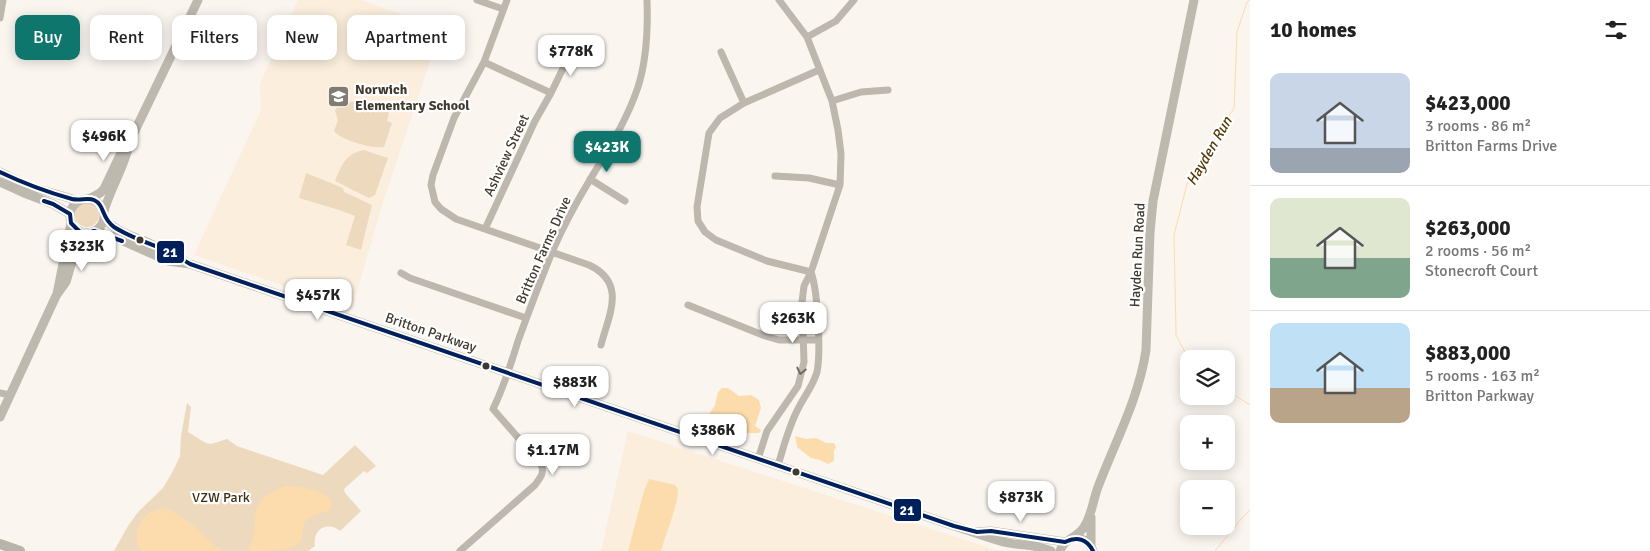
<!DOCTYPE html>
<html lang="en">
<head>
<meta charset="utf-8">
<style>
	:root { --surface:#fff; --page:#f2f2f2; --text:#222; --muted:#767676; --line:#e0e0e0; --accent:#0f766e }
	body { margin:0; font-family:Signika,sans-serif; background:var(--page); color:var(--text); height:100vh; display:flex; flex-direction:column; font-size:19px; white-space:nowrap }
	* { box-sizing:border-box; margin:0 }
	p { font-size:16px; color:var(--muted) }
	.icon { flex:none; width:28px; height:28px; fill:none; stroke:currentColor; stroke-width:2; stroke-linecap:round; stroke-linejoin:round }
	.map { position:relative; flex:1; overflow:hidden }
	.details { display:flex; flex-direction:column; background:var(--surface); width:400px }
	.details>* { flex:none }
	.hud { position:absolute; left:15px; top:15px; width:475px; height:45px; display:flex; gap:10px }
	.tools { position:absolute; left:1180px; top:350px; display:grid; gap:10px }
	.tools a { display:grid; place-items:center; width:55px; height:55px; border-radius:10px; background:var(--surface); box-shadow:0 2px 12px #0003; font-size:25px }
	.price { position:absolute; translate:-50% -42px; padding:0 11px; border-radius:10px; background:#fff; color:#222; font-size:16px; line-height:32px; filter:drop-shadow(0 1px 2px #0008) }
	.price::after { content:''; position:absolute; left:50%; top:30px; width:15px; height:11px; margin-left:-8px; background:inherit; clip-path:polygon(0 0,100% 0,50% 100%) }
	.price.current { background:var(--accent); color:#fff }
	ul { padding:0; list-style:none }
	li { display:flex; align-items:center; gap:15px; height:125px; padding:0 20px }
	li+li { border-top:1px solid var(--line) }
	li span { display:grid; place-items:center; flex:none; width:140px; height:100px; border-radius:10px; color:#555 }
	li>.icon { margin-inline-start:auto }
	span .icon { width:60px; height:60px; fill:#fffc; stroke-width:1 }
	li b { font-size:21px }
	h2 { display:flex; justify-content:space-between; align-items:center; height:60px; padding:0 20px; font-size:21px }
	.tag { padding:0 18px; border-radius:10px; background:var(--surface); box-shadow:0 2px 12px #0003; font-size:18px; line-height:45px }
	.tag.current { background:var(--accent); color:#fff }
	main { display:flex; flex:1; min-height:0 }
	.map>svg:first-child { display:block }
	.built { fill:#fbeedc }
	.green { fill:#eddabe }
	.water { fill:#fcdcad }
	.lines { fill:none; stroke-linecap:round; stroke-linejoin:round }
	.stream { stroke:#fcdcad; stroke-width:1 }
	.minor { stroke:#bdb7ae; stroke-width:7 }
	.major { stroke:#beb9ae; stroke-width:9 }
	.highway { stroke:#b9b4a9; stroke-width:10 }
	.bus-1-casing { stroke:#fff; stroke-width:8 }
	.bus-1 { stroke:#00205b; stroke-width:4 }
	.oneway { stroke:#726b61 }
	.bus-dot { fill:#40392d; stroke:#fff; stroke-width:2 }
	.labels { text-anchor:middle; stroke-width:4.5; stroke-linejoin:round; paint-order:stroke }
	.poi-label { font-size:14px; font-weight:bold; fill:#40392d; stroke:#fff; text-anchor:start }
	.street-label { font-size:14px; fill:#40392d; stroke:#fff }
	.park-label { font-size:14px; fill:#3f2e11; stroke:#fff }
	.water-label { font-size:15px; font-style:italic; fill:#543802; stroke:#fff }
	.line-badge { stroke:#fff; stroke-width:2 }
	.badge-label { font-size:14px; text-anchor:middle; font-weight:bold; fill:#fff }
</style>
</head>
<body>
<main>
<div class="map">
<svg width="1250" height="551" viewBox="0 0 1250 551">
	<rect width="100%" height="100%" fill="#faf5ef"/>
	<path class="built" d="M298,0H361L441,28L382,205L352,309L194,255L261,110L260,84Z
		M628,431L999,551H601Z"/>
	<path class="green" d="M359,100L390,109L387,121L392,123L384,147C372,149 341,140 334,131L338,120L335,111L338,105Z
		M364,150L388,158L375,195L369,198L335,181C341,166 346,153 364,150Z
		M306,173L343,188L344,192L372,205L361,250L346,245L355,216L339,210L299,198Z
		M75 215a12 12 0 1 1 24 0a12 12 0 1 1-24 0Z
		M187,403L191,407L188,432L206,443L211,444L227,439L237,446L323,475L355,445L376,466L367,473L364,471L344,489L345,493L361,511L340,531C328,521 312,529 315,546L308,551H114L128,526L138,512L163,488L173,471L180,456L181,436Z"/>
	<path class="water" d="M722,388H728L739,396L751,395L759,400L761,408L755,426L761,430L759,433H743L729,426H718L713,423L710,419V413L715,405L718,392Z
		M795,436L806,439L816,438L826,443H834L836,447L834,451V461L828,464L820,460L811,458L797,447Z
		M649,479L675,485C677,488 678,488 678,492C677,507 665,536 661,551H628L644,491Z
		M287,486C298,486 339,491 330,510C322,514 311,514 305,522C301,528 303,535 301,541C297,551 261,551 249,551C262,518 242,501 287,486Z
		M163,508C177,513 189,521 199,531C207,539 213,546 224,551H142C132,541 137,523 148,514C152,511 158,509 163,508Z"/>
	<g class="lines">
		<path class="stream" d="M1189,360L1176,335L1174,235L1187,184L1234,108L1237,32L1247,2L1250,0
			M1226,390L1250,405
			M986,549L988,551
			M1215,551L1241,519L1250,510"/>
		<path class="minor" d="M477,0L503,9
			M507,0L484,62L454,118L433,175L431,185L435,202L441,209L456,219L589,265C627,283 609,314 601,345
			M0,18L3,0
			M807,37L836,21L854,0
			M721,52L744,103
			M484,62L551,93
			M832,101L861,92L888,90
			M775,176L809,178L840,185
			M590,179L625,201
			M485,229L535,121L551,93L571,52
			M811,272L767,261L716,240L705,232L698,221L697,207L709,133L720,118L744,103L819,70
			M401,273L410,278L526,318
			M688,305L765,336L779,340H818
			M0,393L10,395
			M758,459L767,431L798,386L804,362L802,302L804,286L811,272L840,185L841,154L838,130L832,101L807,37L779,0
			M778,465C784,446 789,425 799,407C805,395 813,386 817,372C821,352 818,292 811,272
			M460,551L535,485C540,478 545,473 541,464L493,409C504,387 511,364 518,341C529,311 540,282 552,252C563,227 577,201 591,178C609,148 627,120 638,87C647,59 648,29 647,0"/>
		<path class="major" d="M0,172L29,186L79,201
			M0,182L24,193L53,204L70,214
			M70 216a17 17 0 1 1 34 0a17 17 0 1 1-34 0Z
			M89,199L100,193L104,189L121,153L129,143
			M104,211C111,187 125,166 130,141L198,0
			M104,218C116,232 133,236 149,243C162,249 174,254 185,261
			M94,231L114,237L168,261L190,264L954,526C971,531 987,538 1004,542C1019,546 1038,544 1051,551
			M57,294L71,223
			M0,417L56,296L66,282L76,248L88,233
			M977,532L991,531L1065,542
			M1070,539C1075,536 1081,532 1084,527C1092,515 1093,500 1098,487C1115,442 1139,398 1146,350L1150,232L1153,201L1194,0
			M1091,546V517
			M1060,551C1066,534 1087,534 1093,551"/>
		<path class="highway" d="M0,544L20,551"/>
		<defs>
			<path id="bus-1" d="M0,172C23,183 47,192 72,199C80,201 88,197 94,200C105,205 101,218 114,227C131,238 152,244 170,252C177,255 183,260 190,264L954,526L977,532L991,531L1065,542C1077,536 1087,539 1093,551
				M44,201L53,204L70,214L71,223L80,232L88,233L94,231L122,241"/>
		</defs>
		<use href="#bus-1" class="bus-1-casing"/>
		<use href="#bus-1" class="bus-1"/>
	</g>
	<defs><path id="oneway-chevron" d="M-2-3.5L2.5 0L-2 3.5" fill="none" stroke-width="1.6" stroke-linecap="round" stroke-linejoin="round" transform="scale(1.25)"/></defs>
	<use class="oneway" href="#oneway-chevron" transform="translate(801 371) rotate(103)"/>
	<defs>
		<symbol id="school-square" viewBox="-11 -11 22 22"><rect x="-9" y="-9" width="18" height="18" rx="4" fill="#817b71" stroke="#fff"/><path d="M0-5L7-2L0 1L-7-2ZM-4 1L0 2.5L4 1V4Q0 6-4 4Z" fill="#fff"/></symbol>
	</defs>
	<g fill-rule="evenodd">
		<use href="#school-square" x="326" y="84" width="25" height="25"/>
	</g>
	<g class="bus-dot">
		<circle cx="140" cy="240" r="4.5"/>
		<circle cx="486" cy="366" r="4.5"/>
		<circle cx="796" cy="472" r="4.5"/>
	</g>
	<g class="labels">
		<g class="poi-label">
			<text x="355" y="94">Norwich<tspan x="355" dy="16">Elementary School</tspan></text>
		</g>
		<g class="street-label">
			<text transform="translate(506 155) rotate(-65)" y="5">Ashview Street</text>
			<text transform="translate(543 250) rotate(-66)" y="5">Britton Farms Drive</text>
			<text transform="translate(1137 255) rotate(-87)" y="5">Hayden Run Road</text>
			<text transform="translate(431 332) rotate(19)" y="5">Britton Parkway</text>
		</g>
		<g class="park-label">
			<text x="221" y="502">VZW Park</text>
		</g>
		<g class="water-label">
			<text transform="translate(1209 151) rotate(-60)" y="5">Hayden Run</text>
		</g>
	</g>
	<g class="line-badge">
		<rect x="156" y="240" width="29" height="24" rx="5" fill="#00205b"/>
		<rect x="893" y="498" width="29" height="24" rx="5" fill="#00205b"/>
	</g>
	<g class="badge-label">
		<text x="170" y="257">21</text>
		<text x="907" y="515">21</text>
	</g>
</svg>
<div class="tools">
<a><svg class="icon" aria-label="layers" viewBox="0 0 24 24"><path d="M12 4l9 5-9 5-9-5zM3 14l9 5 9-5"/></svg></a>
<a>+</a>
<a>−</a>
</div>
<b class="price" style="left:571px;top:77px">$778K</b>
<b class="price" style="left:104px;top:162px">$496K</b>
<b class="price current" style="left:607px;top:173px">$423K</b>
<b class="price" style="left:82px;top:272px">$323K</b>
<b class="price" style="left:318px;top:321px">$457K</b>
<b class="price" style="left:793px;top:344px">$263K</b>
<b class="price" style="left:575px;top:408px">$883K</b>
<b class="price" style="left:713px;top:456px">$386K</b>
<b class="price" style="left:553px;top:476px">$1.17M</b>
<b class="price" style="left:1021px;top:523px">$873K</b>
<div class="hud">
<a class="tag current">Buy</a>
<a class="tag">Rent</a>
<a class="tag">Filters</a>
<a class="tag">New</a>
<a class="tag">Apartment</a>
</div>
</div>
<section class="details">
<h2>10 homes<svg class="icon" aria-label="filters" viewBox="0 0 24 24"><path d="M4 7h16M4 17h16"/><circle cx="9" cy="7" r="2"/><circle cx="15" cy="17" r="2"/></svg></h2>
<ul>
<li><span style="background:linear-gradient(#c9d6e8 75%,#9aa5b1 0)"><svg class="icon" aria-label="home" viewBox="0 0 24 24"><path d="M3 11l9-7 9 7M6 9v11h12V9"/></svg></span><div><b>$423,000</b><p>3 rooms · 86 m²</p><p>Britton Farms Drive</p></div></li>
<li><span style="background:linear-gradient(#dfe7d0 60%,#7fa58c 0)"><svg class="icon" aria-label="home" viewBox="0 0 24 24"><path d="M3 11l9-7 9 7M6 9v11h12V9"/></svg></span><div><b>$263,000</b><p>2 rooms · 56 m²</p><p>Stonecroft Court</p></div></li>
<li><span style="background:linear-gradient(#bfe0f5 65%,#b9a48a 0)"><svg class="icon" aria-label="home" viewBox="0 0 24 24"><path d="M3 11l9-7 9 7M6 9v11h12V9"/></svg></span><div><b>$883,000</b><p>5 rooms · 163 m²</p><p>Britton Parkway</p></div></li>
</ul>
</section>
</main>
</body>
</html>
